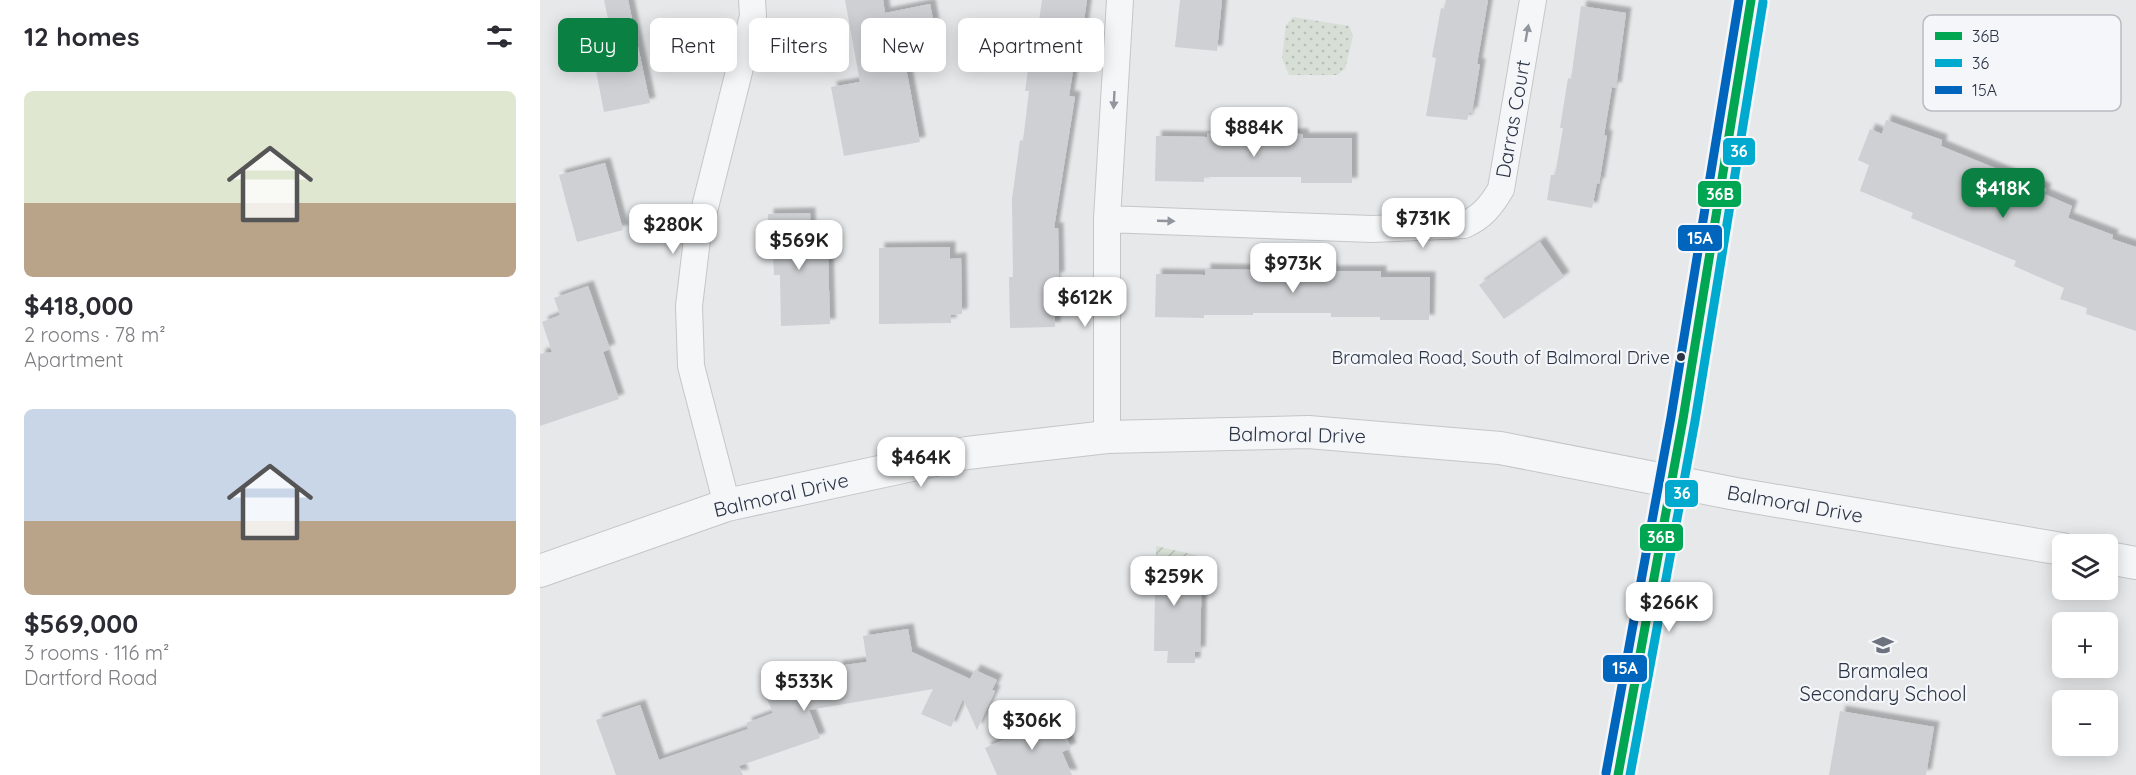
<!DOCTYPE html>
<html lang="en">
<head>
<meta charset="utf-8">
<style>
	:root { --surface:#fff; --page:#f7f7f7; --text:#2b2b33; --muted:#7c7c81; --accent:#0b8043 }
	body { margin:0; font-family:Quicksand,sans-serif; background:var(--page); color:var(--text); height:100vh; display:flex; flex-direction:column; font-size:22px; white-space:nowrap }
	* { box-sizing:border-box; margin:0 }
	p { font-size:20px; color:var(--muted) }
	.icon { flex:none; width:33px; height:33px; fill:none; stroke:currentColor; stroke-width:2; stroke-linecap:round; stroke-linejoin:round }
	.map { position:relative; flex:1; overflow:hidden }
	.drawer { display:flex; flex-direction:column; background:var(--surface); width:540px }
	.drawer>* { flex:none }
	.hud { position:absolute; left:18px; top:18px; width:570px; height:54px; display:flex; gap:12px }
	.tools { position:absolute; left:1512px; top:534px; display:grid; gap:12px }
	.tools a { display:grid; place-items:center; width:66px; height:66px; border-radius:9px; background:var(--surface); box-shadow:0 3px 15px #0003; font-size:30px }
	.price { position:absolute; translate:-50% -51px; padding:0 14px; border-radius:12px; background:#fff; color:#222; font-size:20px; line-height:39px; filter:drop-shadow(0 2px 3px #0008) }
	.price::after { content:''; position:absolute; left:50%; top:36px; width:18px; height:14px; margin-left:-9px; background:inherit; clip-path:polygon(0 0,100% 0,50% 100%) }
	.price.current { background:var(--accent); color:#fff }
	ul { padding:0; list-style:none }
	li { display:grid; align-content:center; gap:12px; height:318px; padding:0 24px }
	li span { display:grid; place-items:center; height:186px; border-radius:9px; color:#555 }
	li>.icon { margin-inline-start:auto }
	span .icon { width:108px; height:108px; fill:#fffc; stroke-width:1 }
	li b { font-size:26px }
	h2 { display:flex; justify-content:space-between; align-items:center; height:72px; padding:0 24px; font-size:26px }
	.chip { padding:0 21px; border-radius:9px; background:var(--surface); box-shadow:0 3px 15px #0003; font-size:21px; line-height:54px }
	.chip.current { background:var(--accent); color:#fff }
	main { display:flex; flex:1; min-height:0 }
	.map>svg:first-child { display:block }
	.park { fill:url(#park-dots) }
	.garden { fill:url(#garden-furrows) }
	.building { fill:#ced0d3; filter:url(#shadow) }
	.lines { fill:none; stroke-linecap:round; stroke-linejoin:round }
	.minor-casing { stroke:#c4c6c8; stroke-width:28 }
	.tertiary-casing { stroke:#c4c6c8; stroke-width:34 }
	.secondary-casing { stroke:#c4c6c8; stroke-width:35 }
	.minor { stroke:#f5f6f7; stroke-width:26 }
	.tertiary { stroke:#f5f6f7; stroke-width:32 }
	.secondary { stroke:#f8f8f8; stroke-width:33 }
	.bus-1-casing { stroke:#f4f6f9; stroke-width:14 }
	.bus-2-casing { stroke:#f4f6f9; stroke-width:14 }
	.bus-3-casing { stroke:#f4f6f9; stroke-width:14 }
	.bus-1 { stroke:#00a651; stroke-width:9 }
	.bus-2 { stroke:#00a9ce; stroke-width:9 }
	.bus-3 { stroke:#0065bd; stroke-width:9 }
	.oneway { fill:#90959e }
	.bus-dot { fill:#2b3445; stroke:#f4f6f9; stroke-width:2 }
	.labels { text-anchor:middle; stroke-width:4.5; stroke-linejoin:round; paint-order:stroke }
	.bus-label { font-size:18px; fill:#2b3445; stroke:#f4f6f9; text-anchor:end }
	.street-label { font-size:20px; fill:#2b3445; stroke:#f4f6f9 }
	.poi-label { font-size:20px; fill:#2b3445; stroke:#f4f6f9 }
	.key { fill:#f4f6f9; stroke:#b8bcc3; stroke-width:1.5 }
	.key-label { font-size:16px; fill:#2b3445 }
	.line-badge { stroke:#f4f6f9; stroke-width:2 }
	.badge-label { font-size:16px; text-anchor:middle; font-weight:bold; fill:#fff }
</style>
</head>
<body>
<main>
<section class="drawer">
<h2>12 homes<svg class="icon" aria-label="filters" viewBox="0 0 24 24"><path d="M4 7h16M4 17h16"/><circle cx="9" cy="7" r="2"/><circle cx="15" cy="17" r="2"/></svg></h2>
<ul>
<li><span style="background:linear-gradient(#dfe7d0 60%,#b9a48a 0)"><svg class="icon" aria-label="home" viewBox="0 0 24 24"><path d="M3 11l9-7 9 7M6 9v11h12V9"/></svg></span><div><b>$418,000</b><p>2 rooms · 78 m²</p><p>Apartment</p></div></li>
<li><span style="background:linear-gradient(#c9d6e8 60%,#b9a48a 0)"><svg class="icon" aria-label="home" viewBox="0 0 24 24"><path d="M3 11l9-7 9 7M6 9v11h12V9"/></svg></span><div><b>$569,000</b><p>3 rooms · 116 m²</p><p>Dartford Road</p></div></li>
</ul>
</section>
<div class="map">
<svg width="1596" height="775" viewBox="0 0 1596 775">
	<defs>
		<pattern id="park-dots" width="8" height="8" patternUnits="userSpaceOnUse" patternTransform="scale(1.5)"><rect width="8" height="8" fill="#d6ded6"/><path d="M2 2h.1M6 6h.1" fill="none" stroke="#b8bfb9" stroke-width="1.8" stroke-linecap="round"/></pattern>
		<pattern id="garden-furrows" width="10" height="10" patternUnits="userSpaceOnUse" patternTransform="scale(1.5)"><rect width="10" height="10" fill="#d6ded6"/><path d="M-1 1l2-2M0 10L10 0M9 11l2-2" fill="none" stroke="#b8bfb9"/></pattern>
		<filter id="shadow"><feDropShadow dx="5.5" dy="-5.5" stdDeviation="1.5" flood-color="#0004"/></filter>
	</defs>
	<rect width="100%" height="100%" fill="#e6e8ea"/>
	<path class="park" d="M753,17L809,26L813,36L805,69L797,75H749L742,58L746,25Z"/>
	<path class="garden" d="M616,546L656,555L655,564H616Z"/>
	<path class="building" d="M64,0H88L110,103L64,112L51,45L73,41Z
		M305,0H343L345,13L390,4L397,41L362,47L380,142L304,156L291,87L320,82Z
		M502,0H547L540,47L537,46L529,96L535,97L514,228H518L519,277L515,278V327L470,328L469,277H473L472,199L480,140L483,141L489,91H485L492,42H496Z
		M640,0H682L677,51L635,47Z
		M906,0H948L937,64H940L932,113H929L927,120L886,116L896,58L892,57L901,8L904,9Z
		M1041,6L1086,13L1076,88L1072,87L1064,135L1067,136L1059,184L1057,183L1052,208L1007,200L1011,175H1015L1023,128H1020L1028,78L1031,79Z
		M1346,120L1402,140L1401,146L1506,189L1504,194L1532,206L1528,218L1573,235L1572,239L1596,247V331L1546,314L1547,308L1520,299L1524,288L1474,266L1476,261L1371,218L1373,213L1320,191L1329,165L1318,160L1330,129L1342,134Z
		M667,133L763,134V138H812V183H761V177H664V182L615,181L616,136L667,137Z
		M65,163L83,230L37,242L19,175Z
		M270,213L271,256L288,255L290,324L241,326L240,275H234L233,253H229L228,214Z
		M1000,242L1024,277L964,319L939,285Z
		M410,247V259L421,258L422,314L411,315V323L339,324V248Z
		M715,266L792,268L791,271H841V277H890L889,320H840V317H791V313H713V315H664V318L615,317L616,274L665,275V269L714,270Z
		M48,286L70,349L63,352L79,399L0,426V354L12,352L2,322L20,315L14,298Z
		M594,563L662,564L660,652H655V663H627L628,651H614L615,591L594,590Z
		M368,629L372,652L430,679L435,670L457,680L452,690L455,691L437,730L423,699L411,727L381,714L393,689L269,710L280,738L199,766L203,775H76L56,720L100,705L119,760L208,729L206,723L233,713L226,697L298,671L297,666L327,662L323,636Z
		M1300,711L1394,727L1386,775H1289Z
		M516,715L531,748L522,752L532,775H457L445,748Z"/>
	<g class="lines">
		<defs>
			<path id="minor" d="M567,219L832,229L924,225C942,217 951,206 961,189L993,0
				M567,437V219L580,0
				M187,505L151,366L149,306L157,239L213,16L212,0"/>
			<path id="tertiary" d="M1568,558L1596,563
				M0,571L187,505L427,453L567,437L768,432L960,448L1196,494L1522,549"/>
			<path id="secondary" d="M1078,775L1143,419L1211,0"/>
		</defs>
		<use href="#minor" class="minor-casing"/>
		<use href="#tertiary" class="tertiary-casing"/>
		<use href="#secondary" class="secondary-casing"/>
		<use href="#minor" class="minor"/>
		<use href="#tertiary" class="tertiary"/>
		<use href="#secondary" class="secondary"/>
		<defs>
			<path id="bus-1" d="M1078,775L1143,419L1211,0"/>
			<path id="bus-2" d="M1090,775L1155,421L1223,2"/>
			<path id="bus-3" d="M1066,773L1131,417L1199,0"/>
		</defs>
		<use href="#bus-1" class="bus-1-casing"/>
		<use href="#bus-2" class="bus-2-casing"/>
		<use href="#bus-3" class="bus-3-casing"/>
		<use href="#bus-1" class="bus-1"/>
		<use href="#bus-2" class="bus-2"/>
		<use href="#bus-3" class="bus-3"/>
	</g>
	<defs><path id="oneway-solid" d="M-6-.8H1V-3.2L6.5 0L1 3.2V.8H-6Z" transform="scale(1.5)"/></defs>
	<g class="oneway">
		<use href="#oneway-solid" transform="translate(987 33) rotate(-80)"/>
		<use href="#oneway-solid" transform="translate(574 100) rotate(93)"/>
		<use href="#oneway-solid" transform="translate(626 221) rotate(2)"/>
	</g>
	<defs>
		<symbol id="school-bare" viewBox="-9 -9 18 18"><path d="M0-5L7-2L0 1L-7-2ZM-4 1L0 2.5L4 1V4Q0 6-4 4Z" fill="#6c737f" stroke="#f4f6f9" stroke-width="2.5" paint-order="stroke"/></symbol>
	</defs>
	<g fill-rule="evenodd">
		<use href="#school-bare" x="1328" y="630" width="30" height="30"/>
	</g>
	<circle class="bus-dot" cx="1141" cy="357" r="5"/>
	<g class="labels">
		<g class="bus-label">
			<text x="1130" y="364">Bramalea Road, South of Balmoral Drive</text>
		</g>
		<g class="street-label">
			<text transform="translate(973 119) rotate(-80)" y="7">Darras Court</text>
			<text transform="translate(757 435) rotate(1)" y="7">Balmoral Drive</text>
			<text transform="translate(241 495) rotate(-13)" y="7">Balmoral Drive</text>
			<text transform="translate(1255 504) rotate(10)" y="7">Balmoral Drive</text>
		</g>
		<g class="poi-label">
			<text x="1343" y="678">Bramalea<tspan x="1343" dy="23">Secondary School</tspan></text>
		</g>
	</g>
	<rect x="1383" y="15" width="198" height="96" rx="9" class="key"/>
	<rect x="1395" y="32" width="27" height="8" fill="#00a651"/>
	<rect x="1395" y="59" width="27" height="8" fill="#00a9ce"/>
	<rect x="1395" y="86" width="27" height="8" fill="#0065bd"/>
	<g class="key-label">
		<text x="1432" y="42">36B</text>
		<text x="1432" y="69">36</text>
		<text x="1432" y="96">15A</text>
	</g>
	<g class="line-badge">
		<rect x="1182" y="137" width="34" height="29" rx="6" fill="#00a9ce"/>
		<rect x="1157" y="180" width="45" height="28" rx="6" fill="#00a651"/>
		<rect x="1137" y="224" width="46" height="28" rx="6" fill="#0065bd"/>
		<rect x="1124" y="479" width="35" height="29" rx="6" fill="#00a9ce"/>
		<rect x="1099" y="523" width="45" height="29" rx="6" fill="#00a651"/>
		<rect x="1062" y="654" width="46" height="29" rx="6" fill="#0065bd"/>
	</g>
	<g class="badge-label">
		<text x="1199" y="157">36</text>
		<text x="1180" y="200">36B</text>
		<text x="1160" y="244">15A</text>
		<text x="1142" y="499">36</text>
		<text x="1121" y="543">36B</text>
		<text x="1085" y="674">15A</text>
	</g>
</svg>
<div class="tools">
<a><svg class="icon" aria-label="layers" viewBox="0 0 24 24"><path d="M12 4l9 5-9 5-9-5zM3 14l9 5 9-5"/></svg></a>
<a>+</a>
<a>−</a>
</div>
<b class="price" style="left:714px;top:158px">$884K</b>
<b class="price current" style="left:1463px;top:219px">$418K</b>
<b class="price" style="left:883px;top:249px">$731K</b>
<b class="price" style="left:133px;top:255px">$280K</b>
<b class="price" style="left:259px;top:271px">$569K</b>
<b class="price" style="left:753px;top:294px">$973K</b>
<b class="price" style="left:545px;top:328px">$612K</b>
<b class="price" style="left:381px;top:488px">$464K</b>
<b class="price" style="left:634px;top:607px">$259K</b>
<b class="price" style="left:1129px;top:633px">$266K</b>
<b class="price" style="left:264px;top:712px">$533K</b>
<b class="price" style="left:492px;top:751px">$306K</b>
<div class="hud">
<a class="chip current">Buy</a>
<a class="chip">Rent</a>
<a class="chip">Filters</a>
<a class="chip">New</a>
<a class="chip">Apartment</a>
</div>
</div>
</main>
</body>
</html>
